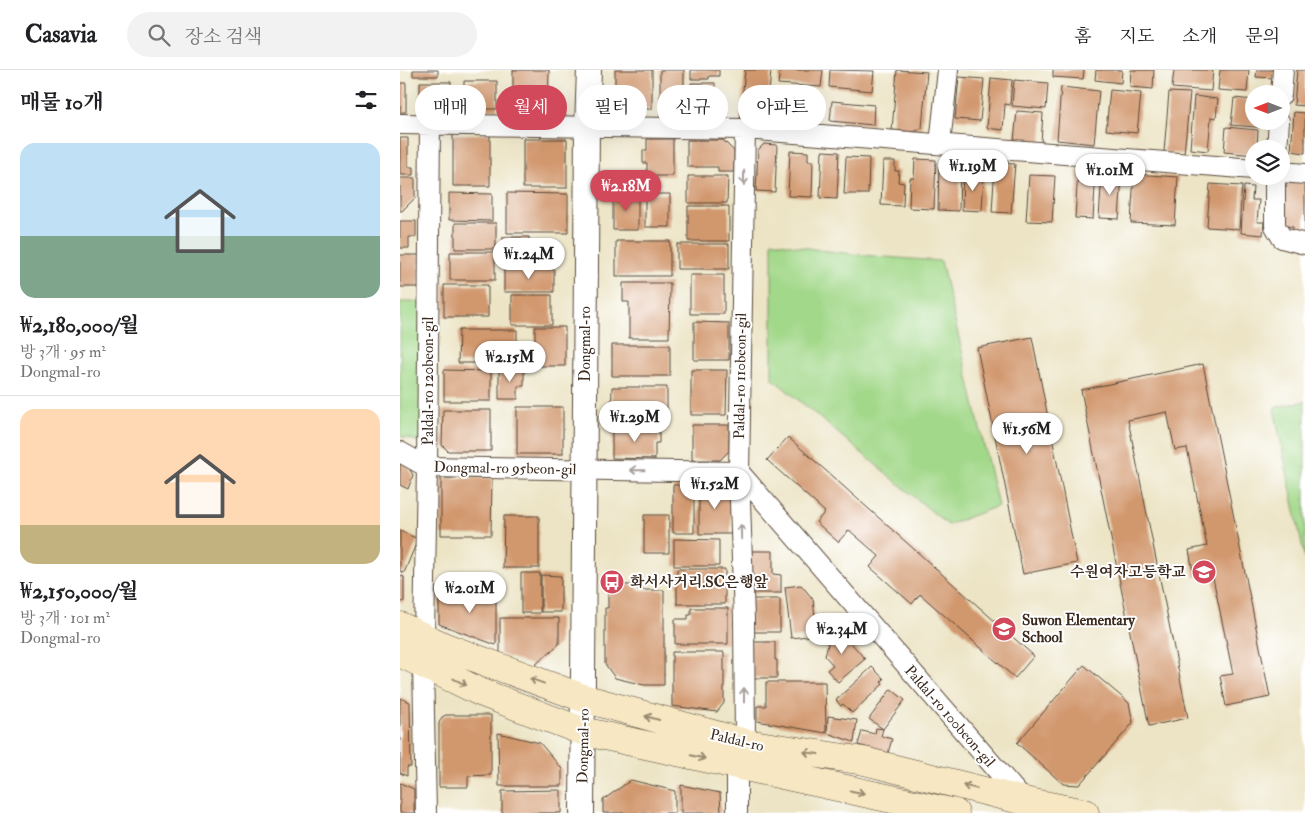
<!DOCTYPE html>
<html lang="ko">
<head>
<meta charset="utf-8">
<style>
	:root { --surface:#fff; --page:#f2f2f2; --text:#202124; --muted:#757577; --line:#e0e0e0; --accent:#d1495b }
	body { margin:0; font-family:"IM FELL Double Pica","Noto Serif KR",serif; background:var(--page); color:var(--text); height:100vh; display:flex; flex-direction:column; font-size:19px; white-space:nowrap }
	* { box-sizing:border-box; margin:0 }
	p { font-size:16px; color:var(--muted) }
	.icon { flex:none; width:28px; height:28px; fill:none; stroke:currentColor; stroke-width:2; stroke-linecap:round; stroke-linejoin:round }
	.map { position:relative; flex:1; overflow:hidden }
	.sheet { display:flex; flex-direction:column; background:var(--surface); width:400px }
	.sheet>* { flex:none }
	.guide { position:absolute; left:15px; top:15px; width:475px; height:45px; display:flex; gap:10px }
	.needle { width:32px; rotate:270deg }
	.tools { position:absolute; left:845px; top:15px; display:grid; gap:10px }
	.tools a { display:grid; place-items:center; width:45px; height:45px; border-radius:50%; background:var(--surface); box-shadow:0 5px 20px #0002; font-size:25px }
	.price { position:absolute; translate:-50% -42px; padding:0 11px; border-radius:18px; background:#fff; color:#222; font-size:16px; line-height:32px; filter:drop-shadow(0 1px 2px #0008) }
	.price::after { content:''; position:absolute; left:50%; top:30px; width:15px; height:11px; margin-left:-8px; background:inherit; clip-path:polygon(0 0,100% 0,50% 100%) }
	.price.on { background:var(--accent); color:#fff }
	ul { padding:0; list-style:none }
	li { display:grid; align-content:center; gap:10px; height:265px; padding:0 20px }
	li+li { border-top:1px solid var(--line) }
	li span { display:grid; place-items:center; height:155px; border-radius:15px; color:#555 }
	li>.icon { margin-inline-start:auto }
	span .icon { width:90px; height:90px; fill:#fffc; stroke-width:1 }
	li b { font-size:21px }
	h2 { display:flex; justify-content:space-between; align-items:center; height:60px; padding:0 20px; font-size:21px }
	.chip { padding:0 18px; border-radius:22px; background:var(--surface); box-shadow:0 5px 20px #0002; font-size:18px; line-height:45px }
	.chip.on { background:var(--accent); color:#fff }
	header { display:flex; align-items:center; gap:30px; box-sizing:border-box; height:70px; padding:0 25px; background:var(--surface); border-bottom:1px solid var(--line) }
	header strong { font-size:24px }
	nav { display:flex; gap:28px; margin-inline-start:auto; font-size:18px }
	.search { width:350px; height:45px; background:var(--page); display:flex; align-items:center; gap:12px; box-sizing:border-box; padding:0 18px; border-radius:28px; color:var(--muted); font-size:19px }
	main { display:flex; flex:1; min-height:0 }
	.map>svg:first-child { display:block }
	.green { fill:#a2d889; stroke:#6e8154 }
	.building { fill:#d1976d }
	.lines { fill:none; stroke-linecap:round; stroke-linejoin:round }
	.minor-casing { stroke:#564637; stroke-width:22 }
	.tertiary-casing { stroke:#564637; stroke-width:26 }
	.secondary-casing { stroke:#564637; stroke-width:29 }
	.minor { stroke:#fff; stroke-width:20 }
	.tertiary { stroke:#fff; stroke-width:24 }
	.secondary { stroke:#f7e8c3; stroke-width:28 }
	.oneway { stroke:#a79f9a }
	.oneway2 { stroke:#998970 }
	.labels { text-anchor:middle; stroke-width:4; stroke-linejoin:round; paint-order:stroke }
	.street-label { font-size:15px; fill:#3b2a1e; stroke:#fff }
	.poi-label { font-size:15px; font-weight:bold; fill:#3b2a1e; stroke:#fff; text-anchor:start }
</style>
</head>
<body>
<header>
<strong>Casavia</strong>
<div class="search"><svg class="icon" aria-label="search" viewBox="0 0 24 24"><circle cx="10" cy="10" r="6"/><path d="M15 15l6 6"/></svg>장소 검색</div>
<nav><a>홈</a><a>지도</a><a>소개</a><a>문의</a></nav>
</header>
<main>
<section class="sheet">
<h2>매물 10개<svg class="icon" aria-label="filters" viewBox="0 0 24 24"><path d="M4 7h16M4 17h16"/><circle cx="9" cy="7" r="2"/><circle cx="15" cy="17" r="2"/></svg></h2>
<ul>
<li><span style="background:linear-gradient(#bfe0f5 60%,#7fa58c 0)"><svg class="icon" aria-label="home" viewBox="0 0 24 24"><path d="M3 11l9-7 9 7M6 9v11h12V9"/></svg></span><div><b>₩2,180,000/월</b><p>방 3개 · 95 m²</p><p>Dongmal-ro</p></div></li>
<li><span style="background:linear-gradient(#ffd9b3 75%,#c2b280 0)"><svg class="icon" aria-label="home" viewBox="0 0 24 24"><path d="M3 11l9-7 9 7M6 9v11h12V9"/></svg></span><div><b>₩2,150,000/월</b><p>방 3개 · 101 m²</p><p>Dongmal-ro</p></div></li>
</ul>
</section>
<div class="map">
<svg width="905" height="743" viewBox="0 0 905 743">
	<rect width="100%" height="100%" fill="#fff"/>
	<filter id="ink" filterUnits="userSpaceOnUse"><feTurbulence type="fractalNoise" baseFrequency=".02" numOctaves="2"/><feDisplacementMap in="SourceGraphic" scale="10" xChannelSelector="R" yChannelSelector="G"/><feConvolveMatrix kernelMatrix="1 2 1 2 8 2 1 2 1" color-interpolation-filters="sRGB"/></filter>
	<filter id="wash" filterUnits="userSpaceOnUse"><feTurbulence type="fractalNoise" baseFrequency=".0096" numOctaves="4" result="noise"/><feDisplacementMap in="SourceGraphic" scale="20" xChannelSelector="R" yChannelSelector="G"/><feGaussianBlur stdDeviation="1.12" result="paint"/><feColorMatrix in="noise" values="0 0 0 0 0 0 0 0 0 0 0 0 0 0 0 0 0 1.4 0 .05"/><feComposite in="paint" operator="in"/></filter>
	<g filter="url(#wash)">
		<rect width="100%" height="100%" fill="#ece4c5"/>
		<path class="green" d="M372,171C429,184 483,187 541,191L598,436L548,455L372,308Z
			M0,232H24V373L0,366Z
			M905,331V490L874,338Z"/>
		<g id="blocks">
			<path class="building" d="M13,0H38V6H13Z
				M113,0H149L148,41L113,40Z
				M215,0H252V39H215Z
				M260,0H284V47H260Z
				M291,0H319V6H309V9H291Z
				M345,0H371L369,24L364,23L361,50L340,49Z
				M380,0H423L421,17L378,14Z
				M430,0L474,1L472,21L429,17Z
				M497,0L527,2L522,58L514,62L492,60Z
				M653,0H684L683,9L653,7Z
				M696,0H722L721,13L695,10Z
				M731,0H754L753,19L730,17Z
				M774,0H813L811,21L772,18Z
				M820,0H849L847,22L818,20Z
				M857,0H874L873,8L856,7Z
				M897,0H905V36L894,35Z
				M559,7L584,9L580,51L555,49Z
				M591,8L612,10L610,35L605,34L603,60L587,58Z
				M614,10L648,13L646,39L612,36Z
				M64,11H97V39H75L74,46H64Z
				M20,12H51V46H20Z
				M0,13H6V42H0Z
				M291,13H315V27H311V41H303V45H291Z
				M661,17L699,21L694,74L657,70Z
				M710,20L741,23L737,63L706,60Z
				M769,22L790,23L784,84L764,82Z
				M377,26L420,30L418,50L375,46Z
				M794,26L818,29L816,48L811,47L808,81L790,79Z
				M834,28L854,30V51H867L866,58L831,55Z
				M432,31L474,35L473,55L430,51Z
				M617,41L643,43L641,73L614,71Z
				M894,42L905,43V83L891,81Z
				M826,57L858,60L857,79H854V85L824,82Z
				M53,64H90V116H53Z
				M0,68H8V97H13V105H0Z
				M123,69H167V118H123Z
				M247,69H273V106H247V93H243V80H247Z
				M287,70H323L334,81V102H318V97H287Z
				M364,74L377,75L375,122L356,121L358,80Z
				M390,81L408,82V91H413L412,127L388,126Z
				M422,81L439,82L437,129L420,128Z
				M446,87L469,88L468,124H444Z
				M515,89L536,90L534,139L509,138L510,108H514Z
				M483,91H495V101H499L498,112L504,113L503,136L481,135Z
				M595,93L615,94L611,143L592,142Z
				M539,96L560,103L559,141L538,140Z
				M678,100L696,101L693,149L675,148Z
				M563,103L584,104L582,141L562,140Z
				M702,103L722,105L719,149L699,148Z
				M734,104L778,107L775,155L731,153Z
				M629,105L655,106L652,152L626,151Z
				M288,106H328L327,133H288Z
				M0,108H15V128L2,141H0Z
				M889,112L905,114V163L893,162V157L885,156L881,124Z
				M810,114L842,116L839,159L807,157Z
				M844,116L853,117L852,130H859L857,152H864L863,165L841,163Z
				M49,123L92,124V151L49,150Z
				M107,123L168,124V163H107Z
				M213,124H238V160H213Z
				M245,124H270V157H245Z
				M288,136H329V171H288Z
				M0,151H16V167H9V178H0Z
				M55,153H96V179H55Z
				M103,167H129V193H103Z
				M216,171H270V206H216Z
				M277,174H329V199H277Z
				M50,182H95V210H50Z
				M0,185H19V217H0Z
				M104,198L154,199V222H104Z
				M290,205H324V244H290Z
				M223,213H270L269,268H229V232H223Z
				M44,215H88V247H44Z
				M112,225H152V255H112Z
				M294,252L329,253V290H294Z
				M135,257H165V296H135Z
				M59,260H117V293H58Z
				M632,267L677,493L623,504L577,278Z
				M212,275H270V306H212Z
				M803,294L870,627L826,636L820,606L833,604L812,503L794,507L789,480L807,476L787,378L775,380L767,342L728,350L788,648L749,656L681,320Z
				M99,299L124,300V316H118V329H99Z
				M44,300L91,301V331H44Z
				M291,300H327L326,345H291Z
				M212,317H267V350H211Z
				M117,337H163V384H117Z
				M43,340H91V381H48L42,375Z
				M292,355H329V381L320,390H292Z
				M212,358H259V373H255V389L212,388Z
				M388,367L634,586L615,608L520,524L512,534L470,497L479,486L449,460L438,472L416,452L425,442L367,390Z
				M0,385L2,386L13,405L8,419L0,415Z
				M41,408H92L91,465H41Z
				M273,415H294V463H273Z
				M299,415H321L331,424V464H299Z
				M244,445H269V483H244Z
				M104,446H139V498H103Z
				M0,461L18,469L4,503L0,501Z
				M274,469L319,470V496H274Z
				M347,481H373V504L381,505V523H347Z
				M277,499H325V534H277Z
				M121,503H140V543H121Z
				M0,505L4,507V531L0,533Z
				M141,505L161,506V542H141Z
				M208,515H238V520H264V615H244L215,608L205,594V538H208Z
				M401,515L413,529L417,565L391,568L385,517Z
				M39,522H96V575L39,554Z
				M350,529H380V562H350Z
				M291,538H328V574H275V549H288V545H291Z
				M100,548H159V574L134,596L100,584Z
				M438,558L465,589L438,612L427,600L433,595L425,586L428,574L425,570Z
				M348,572H375V590H377V608H348Z
				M272,582H324V633L317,642L272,636Z
				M684,595L729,633L733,653L679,715L663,714L617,673Z
				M472,597L484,609L481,612L483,614L452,643L443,634L441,636L436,630Z
				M366,612H425L426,663L357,651V636H366Z
				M491,619L505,630L483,659L469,649Z
				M0,628L10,632L11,697H7V706L0,703Z
				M46,645H91V705L68,706V717H39V653L42,647Z
				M428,646L457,650L454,672L427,663Z
				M476,658L483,659L481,666L492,669L488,683L458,675L462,661L475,664Z
				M98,663L140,673L162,699V716H99Z
				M231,710L275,721V743H203V730Z
				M0,713L14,719V743H0Z
				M281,715L320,723L321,743H281Z
				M161,720V743H102V721Z"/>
		</g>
	</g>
	<g filter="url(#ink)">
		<use href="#blocks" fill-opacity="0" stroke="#564637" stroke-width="1"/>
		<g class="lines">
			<defs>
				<path id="minor" d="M881,25L883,0
					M0,54L345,59L854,99
					M345,59L339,402L344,549L345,673
					M540,74L548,0
					M877,79L879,51
					M881,102L905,104
					M875,106V156L882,168L905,174
					M0,382L27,397L339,402
					M339,402L624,731
					M24,567L27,397L30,55
					M23,594L26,743
					M337,743V696"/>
				<path id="tertiary" d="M182,743L187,56L189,0"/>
				<path id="secondary" d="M0,556L43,576L183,628L345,673L464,691L624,731L685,743
					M0,583L23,594L80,622L182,661L555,743"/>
			</defs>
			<use href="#minor" class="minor-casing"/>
			<use href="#tertiary" class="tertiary-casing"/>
			<use href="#secondary" class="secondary-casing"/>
			<use href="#minor" class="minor"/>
			<use href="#tertiary" class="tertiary"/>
			<use href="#secondary" class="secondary"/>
		</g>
		<defs><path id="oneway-shaft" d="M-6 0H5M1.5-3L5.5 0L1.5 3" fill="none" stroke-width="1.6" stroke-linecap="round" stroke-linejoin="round" transform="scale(1.25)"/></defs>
		<g class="oneway">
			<use href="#oneway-shaft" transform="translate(344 108) rotate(91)"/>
			<use href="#oneway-shaft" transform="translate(237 400) rotate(-179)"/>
			<use href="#oneway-shaft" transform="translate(341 462) rotate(-92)"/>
			<use href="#oneway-shaft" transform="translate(344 625) rotate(-90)"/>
		</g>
		<g class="oneway2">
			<use href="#oneway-shaft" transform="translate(137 611) rotate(-160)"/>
			<use href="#oneway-shaft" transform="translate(60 612) rotate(27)"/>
			<use href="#oneway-shaft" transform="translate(252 648) rotate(-164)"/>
			<use href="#oneway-shaft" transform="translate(411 683) rotate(-172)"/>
			<use href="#oneway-shaft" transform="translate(298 687) rotate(13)"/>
			<use href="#oneway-shaft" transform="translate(570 717) rotate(-166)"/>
			<use href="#oneway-shaft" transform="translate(457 722) rotate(12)"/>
		</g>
	</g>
	<defs>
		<symbol id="school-disc" viewBox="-11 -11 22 22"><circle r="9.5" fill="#d1495b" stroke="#fff"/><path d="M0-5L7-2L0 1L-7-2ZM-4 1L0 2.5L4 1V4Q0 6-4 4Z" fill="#fff"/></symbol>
		<symbol id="bus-disc" viewBox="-11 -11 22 22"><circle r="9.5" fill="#d1495b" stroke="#fff"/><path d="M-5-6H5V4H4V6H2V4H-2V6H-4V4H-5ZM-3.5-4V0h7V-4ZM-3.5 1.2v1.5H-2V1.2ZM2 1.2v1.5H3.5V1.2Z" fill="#fff"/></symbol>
	</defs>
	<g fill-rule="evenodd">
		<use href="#school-disc" x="790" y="488" width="28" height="28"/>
		<use href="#bus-disc" x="198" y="498" width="28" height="28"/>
		<use href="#school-disc" x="590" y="545" width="28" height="28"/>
	</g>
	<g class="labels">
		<g class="street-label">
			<text transform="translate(185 274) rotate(-90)" y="5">Dongmal-ro</text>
			<text transform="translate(340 306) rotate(-89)" y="5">Paldal-ro 110beon-gil</text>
			<text transform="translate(28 311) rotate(-90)" y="5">Paldal-ro 120beon-gil</text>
			<text transform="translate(105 398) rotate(1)" y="5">Dongmal-ro 95beon-gil</text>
			<text transform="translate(550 646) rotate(49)" y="5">Paldal-ro 100beon-gil</text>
			<text transform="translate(337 670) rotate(13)" y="5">Paldal-ro</text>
			<text transform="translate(183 676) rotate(-89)" y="5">Dongmal-ro</text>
		</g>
		<g class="poi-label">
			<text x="786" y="507" text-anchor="end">수원여자고등학교</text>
			<text x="230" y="517">화서사거리.SC은행앞</text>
			<text x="622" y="555">Suwon Elementary<tspan x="622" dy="17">School</tspan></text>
		</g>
	</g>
</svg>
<div class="tools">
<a><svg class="needle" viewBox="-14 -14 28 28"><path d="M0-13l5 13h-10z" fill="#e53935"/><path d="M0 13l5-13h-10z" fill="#757577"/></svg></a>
<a><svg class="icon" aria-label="layers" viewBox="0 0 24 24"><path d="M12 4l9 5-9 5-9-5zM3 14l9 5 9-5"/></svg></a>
</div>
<b class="price" style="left:573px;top:122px">₩1.19M</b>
<b class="price" style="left:710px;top:126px">₩1.01M</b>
<b class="price on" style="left:226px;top:142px">₩2.18M</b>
<b class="price" style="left:129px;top:210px">₩1.24M</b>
<b class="price" style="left:110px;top:313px">₩2.15M</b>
<b class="price" style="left:235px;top:373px">₩1.29M</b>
<b class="price" style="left:627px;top:385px">₩1.56M</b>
<b class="price" style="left:315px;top:440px">₩1.52M</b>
<b class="price" style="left:70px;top:544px">₩2.01M</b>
<b class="price" style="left:442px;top:585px">₩2.34M</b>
<div class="guide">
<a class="chip">매매</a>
<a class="chip on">월세</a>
<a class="chip">필터</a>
<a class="chip">신규</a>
<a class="chip">아파트</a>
</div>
</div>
</main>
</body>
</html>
